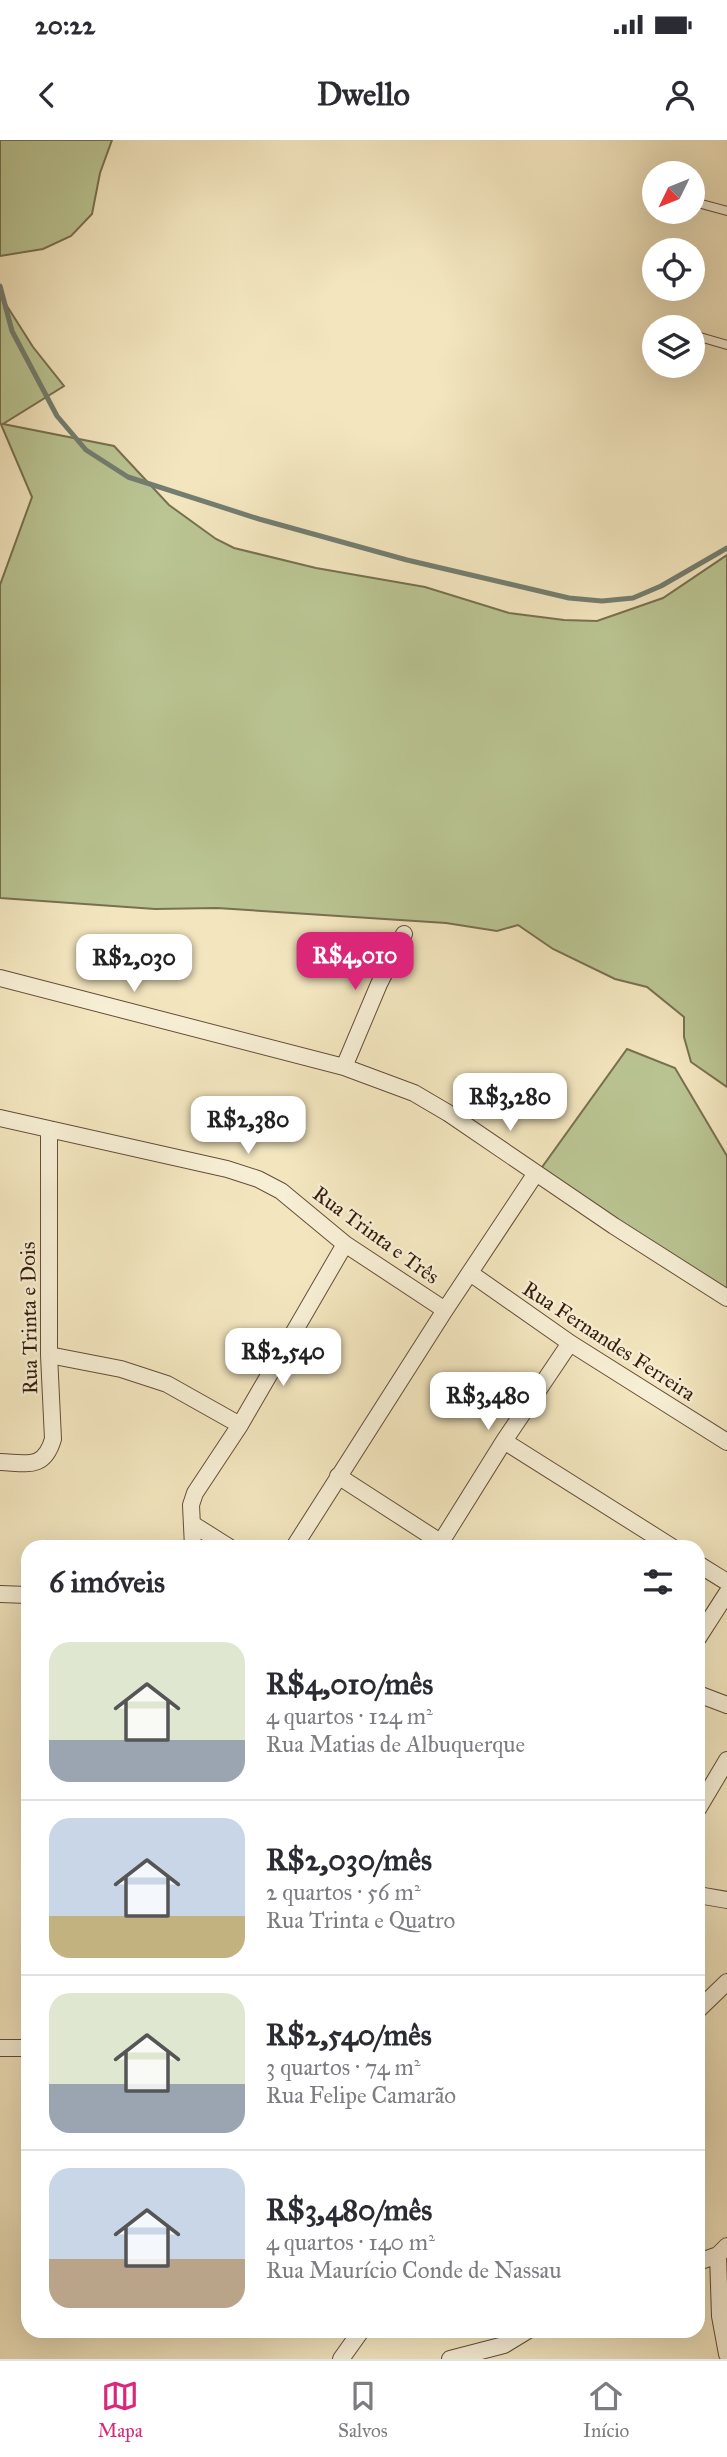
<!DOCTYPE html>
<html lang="pt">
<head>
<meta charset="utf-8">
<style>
	:root { --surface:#fff; --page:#f2f2f3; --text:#2b2b33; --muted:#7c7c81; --line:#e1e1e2; --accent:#db2777 }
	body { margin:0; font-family:"IM FELL Great Primer",serif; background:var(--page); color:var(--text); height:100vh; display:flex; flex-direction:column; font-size:26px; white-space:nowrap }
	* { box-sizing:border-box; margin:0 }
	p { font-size:23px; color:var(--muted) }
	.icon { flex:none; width:38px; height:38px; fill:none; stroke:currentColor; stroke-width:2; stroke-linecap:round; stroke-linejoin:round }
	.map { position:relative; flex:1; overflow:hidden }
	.details { position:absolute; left:21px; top:1400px; width:684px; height:798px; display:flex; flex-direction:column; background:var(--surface); border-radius:21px; box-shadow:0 7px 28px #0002 }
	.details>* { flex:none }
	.needle { width:46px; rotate:227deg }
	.controls { position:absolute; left:642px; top:21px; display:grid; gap:14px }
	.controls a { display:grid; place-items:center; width:63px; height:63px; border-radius:50%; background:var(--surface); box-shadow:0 7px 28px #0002; font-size:35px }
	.price { position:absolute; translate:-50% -60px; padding:0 16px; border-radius:14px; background:#fff; color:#222; font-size:23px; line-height:46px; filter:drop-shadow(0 2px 4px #0008) }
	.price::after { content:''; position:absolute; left:50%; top:42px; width:21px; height:16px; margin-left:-10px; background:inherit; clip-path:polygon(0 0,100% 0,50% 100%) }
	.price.current { background:var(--accent); color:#fff }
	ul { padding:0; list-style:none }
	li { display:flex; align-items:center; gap:21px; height:175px; padding:0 28px }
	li+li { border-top:2px solid var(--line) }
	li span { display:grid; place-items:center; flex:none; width:196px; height:140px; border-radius:21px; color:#555 }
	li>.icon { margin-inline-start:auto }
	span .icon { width:84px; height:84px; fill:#fffc; stroke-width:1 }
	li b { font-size:30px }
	h2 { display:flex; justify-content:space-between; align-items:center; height:84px; padding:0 28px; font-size:30px }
	.status { display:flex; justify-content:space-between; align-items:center; height:49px; padding:0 35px; background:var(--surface); direction:ltr }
	.status svg { height:19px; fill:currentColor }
	header { display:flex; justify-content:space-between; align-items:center; height:91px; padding:0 28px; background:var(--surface); font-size:32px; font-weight:800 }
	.menu { display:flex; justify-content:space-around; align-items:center; height:98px; border-top:2px solid var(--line); background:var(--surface); font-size:19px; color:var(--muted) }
	.menu a { display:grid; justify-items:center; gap:4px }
	.menu .current { color:var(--accent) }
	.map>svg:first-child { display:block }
	.green { fill:#bac593; stroke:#787050; stroke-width:2 }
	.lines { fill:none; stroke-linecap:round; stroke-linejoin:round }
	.stream { stroke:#737e70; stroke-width:5 }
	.lane-casing { stroke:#654e39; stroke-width:10 }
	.street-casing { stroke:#654e39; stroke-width:18 }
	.lane { stroke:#f7efd5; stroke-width:8 }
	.street { stroke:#f7efd5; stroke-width:16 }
	.labels { text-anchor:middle; stroke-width:5; stroke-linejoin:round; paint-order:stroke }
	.street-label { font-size:21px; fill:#361b0c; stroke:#f7efd5 }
</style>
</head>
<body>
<div class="status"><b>20:22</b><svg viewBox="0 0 49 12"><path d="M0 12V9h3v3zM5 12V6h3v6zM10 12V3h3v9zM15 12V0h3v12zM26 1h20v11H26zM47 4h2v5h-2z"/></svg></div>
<header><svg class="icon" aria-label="back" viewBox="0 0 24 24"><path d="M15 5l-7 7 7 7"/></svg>Dwello<svg class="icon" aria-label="person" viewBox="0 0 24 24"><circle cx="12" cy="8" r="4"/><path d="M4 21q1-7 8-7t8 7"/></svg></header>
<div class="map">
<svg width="727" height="2219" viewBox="0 0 727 2219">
	<rect width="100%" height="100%" fill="#f3e6bf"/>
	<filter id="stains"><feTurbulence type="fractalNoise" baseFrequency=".00286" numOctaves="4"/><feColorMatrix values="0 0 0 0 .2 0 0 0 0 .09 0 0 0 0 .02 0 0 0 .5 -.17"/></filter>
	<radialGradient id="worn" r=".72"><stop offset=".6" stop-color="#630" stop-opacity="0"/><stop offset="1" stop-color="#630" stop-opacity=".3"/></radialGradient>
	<path class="green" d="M0,0H112L100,33L92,74L71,96L43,109L0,116Z
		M0,155L33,207L64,246L3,284L114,306L169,365L216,399L234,408L316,428L425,447L509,473L564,480L597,481L663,458L727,415V947L691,922L684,897V877L647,847L615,839L553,809L518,785L497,791L446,783L217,768L155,769L0,758V445L32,357L0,282Z
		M627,909L675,928L727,1016V1162L535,1037Z"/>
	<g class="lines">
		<path class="stream" d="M0,146L12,191L57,276L86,310L128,337L259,379L407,420L569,458L602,461L633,458L661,446L727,408"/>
		<defs>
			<path id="lane" d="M694,62L727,71
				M664,187H665
				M693,195L727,205"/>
			<path id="street" d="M0,838L344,927L414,953L448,973L614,1086L727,1158
				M344,927L379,844L404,794
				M0,978L227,1029L258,1039L281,1051L345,1104L445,1170
				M470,1133L570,1203L727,1302
				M49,1215L121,1229L167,1244L240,1285
				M504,1301L672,1407
				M0,1322C27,1323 44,1330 53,1299L49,1215V989
				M338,1336L448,1407
				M194,1385L229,1407
				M441,1402L504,1301L570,1203
				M193,1407L191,1365L195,1353L240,1285L345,1104
				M294,1407L445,1170L536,1033
				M698,1424L727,1442
				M0,1454L28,1455
				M698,1498L727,1453
				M698,1554L727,1565
				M698,1669L727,1620
				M698,1755L727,1760
				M698,1870L727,1842
				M0,1908H28
				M727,2106L718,2115L720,2176L727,2214
				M698,2122L718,2115
				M341,2219L361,2191
				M450,2219L504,2205L527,2191"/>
		</defs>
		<use href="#lane" class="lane-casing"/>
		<use href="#street" class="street-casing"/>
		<use href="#lane" class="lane"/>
		<use href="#street" class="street"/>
	</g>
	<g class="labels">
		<g class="street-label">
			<text transform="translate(376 1095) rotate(36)" y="7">Rua Trinta e Três</text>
			<text transform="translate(29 1178) rotate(-91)" y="7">Rua Trinta e Dois</text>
			<text transform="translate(609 1201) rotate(33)" y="7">Rua Fernandes Ferreira</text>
		</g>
	</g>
	<rect width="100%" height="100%" filter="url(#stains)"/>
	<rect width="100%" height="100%" fill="url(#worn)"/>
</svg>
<div class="controls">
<a><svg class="needle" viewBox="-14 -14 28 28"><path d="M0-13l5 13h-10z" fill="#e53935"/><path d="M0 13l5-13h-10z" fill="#7c7c81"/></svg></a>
<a><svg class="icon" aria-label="locate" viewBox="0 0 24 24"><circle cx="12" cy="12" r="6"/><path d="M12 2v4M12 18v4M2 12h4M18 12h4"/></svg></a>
<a><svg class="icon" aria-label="layers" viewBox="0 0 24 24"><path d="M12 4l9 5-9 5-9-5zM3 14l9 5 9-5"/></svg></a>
</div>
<b class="price current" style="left:355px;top:852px">R$4,010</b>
<b class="price" style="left:134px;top:854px">R$2,030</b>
<b class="price" style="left:510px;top:993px">R$3,280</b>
<b class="price" style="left:248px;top:1016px">R$2,380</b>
<b class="price" style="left:283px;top:1248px">R$2,540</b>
<b class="price" style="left:488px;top:1292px">R$3,480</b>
<section class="details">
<h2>6 imóveis<svg class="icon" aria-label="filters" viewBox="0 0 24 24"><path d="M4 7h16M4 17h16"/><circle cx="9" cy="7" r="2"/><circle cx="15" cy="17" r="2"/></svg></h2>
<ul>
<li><span style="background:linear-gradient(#dfe7d0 70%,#9aa5b1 0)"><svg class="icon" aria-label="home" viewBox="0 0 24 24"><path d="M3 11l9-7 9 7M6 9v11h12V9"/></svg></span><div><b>R$4,010/mês</b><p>4 quartos · 124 m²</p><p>Rua Matias de Albuquerque</p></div></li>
<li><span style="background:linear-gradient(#c9d6e8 70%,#c2b280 0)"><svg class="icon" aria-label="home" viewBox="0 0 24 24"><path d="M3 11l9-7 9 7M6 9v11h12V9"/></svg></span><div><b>R$2,030/mês</b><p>2 quartos · 56 m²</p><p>Rua Trinta e Quatro</p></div></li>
<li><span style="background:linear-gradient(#dfe7d0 65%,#9aa5b1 0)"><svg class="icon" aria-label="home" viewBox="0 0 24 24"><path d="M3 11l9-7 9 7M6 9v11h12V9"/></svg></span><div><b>R$2,540/mês</b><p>3 quartos · 74 m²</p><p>Rua Felipe Camarão</p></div></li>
<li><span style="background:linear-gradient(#c9d6e8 65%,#b9a48a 0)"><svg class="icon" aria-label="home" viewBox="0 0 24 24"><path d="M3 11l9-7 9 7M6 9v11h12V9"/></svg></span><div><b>R$3,480/mês</b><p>4 quartos · 140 m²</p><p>Rua Maurício Conde de Nassau</p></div></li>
</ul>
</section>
</div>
<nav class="menu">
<a class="current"><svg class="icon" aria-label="map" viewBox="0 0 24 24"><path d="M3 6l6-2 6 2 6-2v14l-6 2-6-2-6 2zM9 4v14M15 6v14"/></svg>Mapa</a>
<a><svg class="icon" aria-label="saved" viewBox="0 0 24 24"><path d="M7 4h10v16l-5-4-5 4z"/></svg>Salvos</a>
<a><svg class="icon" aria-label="home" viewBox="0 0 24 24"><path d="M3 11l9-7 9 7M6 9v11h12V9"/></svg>Início</a>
</nav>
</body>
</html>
